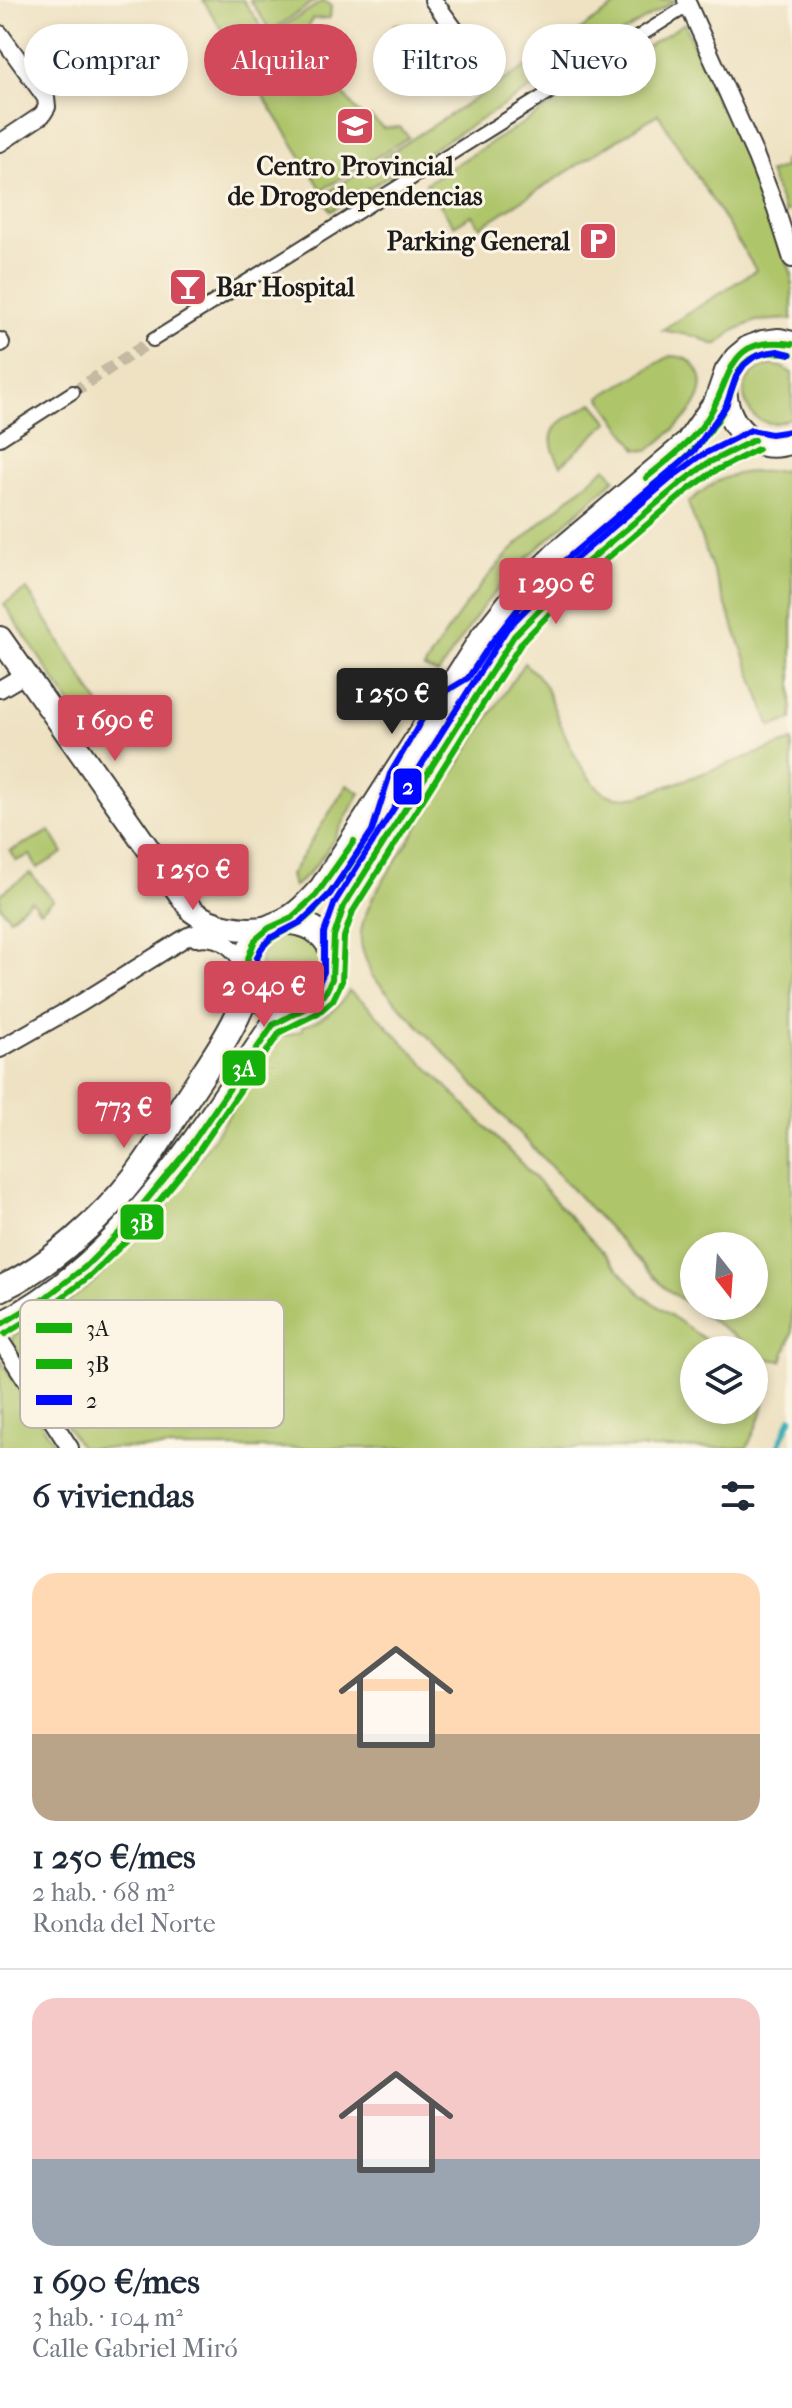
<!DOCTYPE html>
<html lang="es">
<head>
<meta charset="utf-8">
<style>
	:root { --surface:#fff; --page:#f2f2f3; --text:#1f2937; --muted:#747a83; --line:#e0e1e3; --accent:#d1495b }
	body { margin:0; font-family:"IM FELL French Canon",serif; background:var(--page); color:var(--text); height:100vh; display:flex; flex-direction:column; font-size:30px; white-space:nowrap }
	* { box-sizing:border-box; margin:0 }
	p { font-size:26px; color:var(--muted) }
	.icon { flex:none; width:44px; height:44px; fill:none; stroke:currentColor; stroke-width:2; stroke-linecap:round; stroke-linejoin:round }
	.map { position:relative; height:1448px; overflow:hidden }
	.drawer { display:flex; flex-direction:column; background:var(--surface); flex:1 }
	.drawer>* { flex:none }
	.guide { position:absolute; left:24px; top:24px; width:744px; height:72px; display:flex; gap:16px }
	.needle { width:52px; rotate:163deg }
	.fabs { position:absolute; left:680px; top:1232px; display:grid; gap:16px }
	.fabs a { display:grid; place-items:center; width:88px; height:88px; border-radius:50%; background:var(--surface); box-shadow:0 4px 12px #0003; font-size:40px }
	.price { position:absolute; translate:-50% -68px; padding:0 18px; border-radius:8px; background:var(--accent); color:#fff; font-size:26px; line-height:52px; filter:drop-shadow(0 2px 4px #0008) }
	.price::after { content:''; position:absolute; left:50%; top:48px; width:24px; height:18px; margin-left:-12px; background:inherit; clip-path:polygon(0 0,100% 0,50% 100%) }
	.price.on { background:#222; color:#fff }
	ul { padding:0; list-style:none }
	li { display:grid; align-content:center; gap:16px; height:424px; padding:0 32px }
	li+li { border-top:2px solid var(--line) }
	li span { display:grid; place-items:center; height:248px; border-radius:24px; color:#555 }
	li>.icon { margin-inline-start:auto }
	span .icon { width:144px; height:144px; fill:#fffc; stroke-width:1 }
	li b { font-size:34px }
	h2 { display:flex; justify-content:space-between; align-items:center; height:96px; padding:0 32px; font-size:34px }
	.tag { padding:0 28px; border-radius:36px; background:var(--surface); box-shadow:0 4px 12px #0003; font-size:28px; line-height:72px }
	.tag.on { background:var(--accent); color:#fff }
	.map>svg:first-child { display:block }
	.green { fill:#aec56a; stroke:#657043; stroke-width:2; fill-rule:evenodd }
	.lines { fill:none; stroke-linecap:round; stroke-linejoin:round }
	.stream { stroke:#3dadb8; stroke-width:6 }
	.pedestrian-tunnel { stroke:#c4baa2; stroke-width:12; stroke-dasharray:12 6; stroke-linecap:butt }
	.pedestrian-casing { stroke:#3c3a35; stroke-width:16 }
	.minor-casing { stroke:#3c3a35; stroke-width:20 }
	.tertiary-casing { stroke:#3c3a35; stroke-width:26 }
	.secondary-casing { stroke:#3c3a35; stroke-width:28 }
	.pedestrian { stroke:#fff; stroke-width:12 }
	.minor { stroke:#fff; stroke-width:16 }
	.tertiary { stroke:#fff; stroke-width:22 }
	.secondary { stroke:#fff; stroke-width:24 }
	.bus-1-casing { stroke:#fcf5e5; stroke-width:12 }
	.bus-2-casing { stroke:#fcf5e5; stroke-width:12 }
	.bus-3-casing { stroke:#fcf5e5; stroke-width:12 }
	.bus-1 { stroke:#15b00a; stroke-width:6 }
	.bus-2 { stroke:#15b00a; stroke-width:6 }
	.bus-3 { stroke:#0008ff; stroke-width:6 }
	.labels { text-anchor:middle; stroke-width:6; stroke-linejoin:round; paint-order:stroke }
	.poi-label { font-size:26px; font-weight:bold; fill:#1c1c1c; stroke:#fcf5e5 }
	.key { fill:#fcf5e5; stroke:#b9b4a9; stroke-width:2 }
	.key-label { font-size:22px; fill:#1c1c1c }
	.line-badge { stroke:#fcf5e5; stroke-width:3 }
	.badge-label { font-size:22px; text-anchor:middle; font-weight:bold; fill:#fff }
</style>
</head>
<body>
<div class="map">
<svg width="792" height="1448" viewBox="0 0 792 1448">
	<rect width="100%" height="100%" fill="#fcf5e5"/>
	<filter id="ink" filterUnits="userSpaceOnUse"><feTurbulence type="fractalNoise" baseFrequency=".0125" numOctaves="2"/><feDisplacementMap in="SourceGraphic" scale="16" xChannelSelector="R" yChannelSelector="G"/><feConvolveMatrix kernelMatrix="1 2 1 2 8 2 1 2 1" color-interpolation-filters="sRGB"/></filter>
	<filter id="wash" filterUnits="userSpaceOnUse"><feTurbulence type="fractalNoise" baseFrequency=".006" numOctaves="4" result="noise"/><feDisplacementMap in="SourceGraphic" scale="32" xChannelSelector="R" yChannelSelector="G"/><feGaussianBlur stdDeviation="1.8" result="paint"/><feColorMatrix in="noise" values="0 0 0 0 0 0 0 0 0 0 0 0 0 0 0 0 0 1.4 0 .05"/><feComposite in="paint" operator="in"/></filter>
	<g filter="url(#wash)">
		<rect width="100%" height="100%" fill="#eee2c3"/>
		<path class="green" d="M203,0H243L268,36L323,1L331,5L330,18L312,19L305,37L312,47L305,68L313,83L324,84L332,94L344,95L362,117L370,116L383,128L400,127L409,137L322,190Z
			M250,0H316L271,31Z
			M624,0H676L331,211L322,196L541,57Z
			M685,23L693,45L742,136L792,275V319L756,321L735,330L718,344H712L698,337L662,330L756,270L658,114L480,227L472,215L454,226L426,183Z
			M395,24H401L415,42H429L435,50L432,60L401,65L385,42Z
			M792,158V209L785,213L769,173L784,167L783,161Z
			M670,356C681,356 691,359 697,369C717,399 669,434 649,450L637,449L600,397Z
			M771,365L781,367L792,373V416C752,445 719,377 771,365Z
			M593,403L609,422L561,465C536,427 564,420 593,403Z
			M606,467L615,479L518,566L484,605L438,674L424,668C449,627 476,588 509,553C539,522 573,495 606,467Z
			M792,469V719L771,727L688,503C707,486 726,473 752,472C766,472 779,472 792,469Z
			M27,589L119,736C106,746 98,742 88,731L4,604Z
			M524,663L536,674L545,686C557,714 580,783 609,795C619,799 630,797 640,796L792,741V1333L782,1361L768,1359L665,1288L371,975C369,966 364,957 362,948C357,930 367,911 374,895ZM694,1246H754V1306H694Z
			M347,785L360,793C341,825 324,865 293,887L290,875Z
			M50,831L63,853L37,868L30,855L16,861L10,851Z
			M30,873L53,900L40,911L31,900L10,918L0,906V894Z
			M260 964a30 30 0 1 1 60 0a30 30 0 1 1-60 0Z
			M349,991L364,1002L519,1161L642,1295L720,1350H694V1410H754V1376C776,1399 757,1423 747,1448H81L12,1343L13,1336L60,1308L93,1283L153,1222L181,1187L278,1040L286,1033L287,1036L303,1030L302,1027C323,1019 337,1011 349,991Z
			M0,1359L57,1448H0Z"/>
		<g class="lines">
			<path class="stream" d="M778,1448L791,1418"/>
		</g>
	</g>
	<g filter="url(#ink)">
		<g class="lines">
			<path class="pedestrian-tunnel" d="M73,392L153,340"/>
			<defs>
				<path id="pedestrian" d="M153,340L689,5
					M0,439L73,392"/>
				<path id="minor" d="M433,0L490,78
					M686,0L756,157L776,209L792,259
					M0,34L46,98L47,107L42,115L0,143
					M0,341L1,343
					M0,689L24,675
					M196,938C220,934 234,947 246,967
					M0,1049L81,1003L188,936L221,925
					M0,1340L70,1448"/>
				<path id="tertiary" d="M0,638L192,911C212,927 244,932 269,927"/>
				<path id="secondary" d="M724,386C725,423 751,456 792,441
					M283,922C307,921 323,931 333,952
					M303,1009C286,1012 268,1009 257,995C240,974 244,944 267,929C272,925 278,924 284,921C299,914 311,900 322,888L483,637L517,594L558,553L687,444L717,401L727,372L737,358L749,348L763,343L779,341L792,344
					M0,1289C50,1266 103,1218 136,1175C156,1149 173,1119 191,1092C213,1058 238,1024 250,984
					M0,1325C125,1261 197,1137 273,1025C287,1015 305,1011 318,1001C340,983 331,960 334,936C336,926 340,916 344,906L514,636L530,619L577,571L682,482L708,463L754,440"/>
			</defs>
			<use href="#pedestrian" class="pedestrian-casing"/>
			<use href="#minor" class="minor-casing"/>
			<use href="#tertiary" class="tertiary-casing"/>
			<use href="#secondary" class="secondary-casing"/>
			<use href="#pedestrian" class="pedestrian"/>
			<use href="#minor" class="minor"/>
			<use href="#tertiary" class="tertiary"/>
			<use href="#secondary" class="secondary"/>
			<defs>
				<path id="bus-1" d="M646,478C667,461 689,444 705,422C734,381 723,334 792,344
					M250,984L247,961L255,940L269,928L291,918L316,895L354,841
					M0,1325L45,1298L85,1267L121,1231L186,1152L273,1025L313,1004L325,994L332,979L334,936L344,906L514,636L577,571L682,482L708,463L754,440"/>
				<path id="bus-2" d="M652,486C680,464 707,441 724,409C732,395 733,376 744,364C756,352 774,351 791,354
					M260,981C256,969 255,956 263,946C273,933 292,930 305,919C329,899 345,873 362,846
					M5,1334L51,1306L91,1275L128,1239L194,1158L280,1032L318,1013L333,1000L342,981L344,937L353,911L522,642L584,578L688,490L713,472L758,449"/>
				<path id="bus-3" d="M790,354L778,351L765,353L754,357L744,365L736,377L726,406L694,451L565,560L524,601L491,643L468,678L440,695L430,706L390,774L372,831L330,894L301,922L270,938L261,949L257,957V972L259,980L268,991L280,998L295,1000L311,994L316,989L324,972V933L335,902L507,629L571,563L676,474L702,455L751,430L771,434L791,431"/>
			</defs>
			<use href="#bus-1" class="bus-1-casing"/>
			<use href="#bus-2" class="bus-2-casing"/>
			<use href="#bus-3" class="bus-3-casing"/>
			<use href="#bus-1" class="bus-1"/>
			<use href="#bus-2" class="bus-2"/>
			<use href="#bus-3" class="bus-3"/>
		</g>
	</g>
	<defs>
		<symbol id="school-square" viewBox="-11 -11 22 22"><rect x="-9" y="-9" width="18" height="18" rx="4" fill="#d1495b" stroke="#fcf5e5"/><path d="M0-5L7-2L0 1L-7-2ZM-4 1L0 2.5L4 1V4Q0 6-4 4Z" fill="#fff"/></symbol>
		<symbol id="parking-square" viewBox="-11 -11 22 22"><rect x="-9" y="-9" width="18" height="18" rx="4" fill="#d1495b" stroke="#fcf5e5"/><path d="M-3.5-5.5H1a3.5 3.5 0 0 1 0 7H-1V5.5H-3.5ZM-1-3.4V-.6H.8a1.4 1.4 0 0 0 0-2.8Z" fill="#fff"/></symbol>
		<symbol id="bar-square" viewBox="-11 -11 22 22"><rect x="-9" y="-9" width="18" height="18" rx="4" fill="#d1495b" stroke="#fcf5e5"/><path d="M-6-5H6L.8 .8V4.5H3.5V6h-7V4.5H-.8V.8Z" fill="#fff"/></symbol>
	</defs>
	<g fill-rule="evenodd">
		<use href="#school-square" x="333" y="104" width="44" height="44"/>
		<use href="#parking-square" x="576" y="219" width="44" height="44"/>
		<use href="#bar-square" x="166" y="265" width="44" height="44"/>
	</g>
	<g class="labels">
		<g class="poi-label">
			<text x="355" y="175">Centro Provincial<tspan x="355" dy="30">de Drogodependencias</tspan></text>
			<text x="570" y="250" text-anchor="end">Parking General</text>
			<text x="216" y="296" text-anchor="start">Bar Hospital</text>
		</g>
	</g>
	<rect x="20" y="1300" width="264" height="128" rx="12" class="key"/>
	<rect x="36" y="1323" width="36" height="10" fill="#15b00a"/>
	<rect x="36" y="1359" width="36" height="10" fill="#15b00a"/>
	<rect x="36" y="1395" width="36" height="10" fill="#0008ff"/>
	<g class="key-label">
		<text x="86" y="1336">3A</text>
		<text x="86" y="1372">3B</text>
		<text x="86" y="1408">2</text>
	</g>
	<g class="line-badge">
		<rect x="392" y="767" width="31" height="39" rx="8" fill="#0008ff"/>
		<rect x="221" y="1049" width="46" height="38" rx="8" fill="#15b00a"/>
		<rect x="119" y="1203" width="46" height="38" rx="8" fill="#15b00a"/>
	</g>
	<g class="badge-label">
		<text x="408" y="794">2</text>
		<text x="244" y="1076">3A</text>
		<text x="142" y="1230">3B</text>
	</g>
</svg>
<div class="fabs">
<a><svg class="needle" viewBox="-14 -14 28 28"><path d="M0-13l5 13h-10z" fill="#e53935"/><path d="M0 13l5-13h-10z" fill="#747a83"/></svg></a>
<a><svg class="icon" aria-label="layers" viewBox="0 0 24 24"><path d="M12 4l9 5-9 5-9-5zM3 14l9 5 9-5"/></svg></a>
</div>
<b class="price" style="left:556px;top:626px">1 290 €</b>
<b class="price on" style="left:392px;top:736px">1 250 €</b>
<b class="price" style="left:115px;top:763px">1 690 €</b>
<b class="price" style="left:193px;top:912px">1 250 €</b>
<b class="price" style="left:264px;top:1029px">2 040 €</b>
<b class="price" style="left:124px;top:1150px">773 €</b>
<div class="guide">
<a class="tag">Comprar</a>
<a class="tag on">Alquilar</a>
<a class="tag">Filtros</a>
<a class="tag">Nuevo</a>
</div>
</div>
<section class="drawer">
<h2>6 viviendas<svg class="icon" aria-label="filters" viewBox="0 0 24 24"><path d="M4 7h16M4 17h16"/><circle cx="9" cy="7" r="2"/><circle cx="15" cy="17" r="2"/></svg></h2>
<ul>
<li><span style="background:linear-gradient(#ffd9b3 65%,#b9a48a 0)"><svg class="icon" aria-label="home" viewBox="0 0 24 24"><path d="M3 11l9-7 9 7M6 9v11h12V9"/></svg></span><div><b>1 250 €/mes</b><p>2 hab. · 68 m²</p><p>Ronda del Norte</p></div></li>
<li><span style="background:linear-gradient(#f6c9c9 65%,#9aa5b1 0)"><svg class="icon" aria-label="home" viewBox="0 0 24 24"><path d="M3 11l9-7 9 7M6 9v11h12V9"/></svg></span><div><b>1 690 €/mes</b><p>3 hab. · 104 m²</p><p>Calle Gabriel Miró</p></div></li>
</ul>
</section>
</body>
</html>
